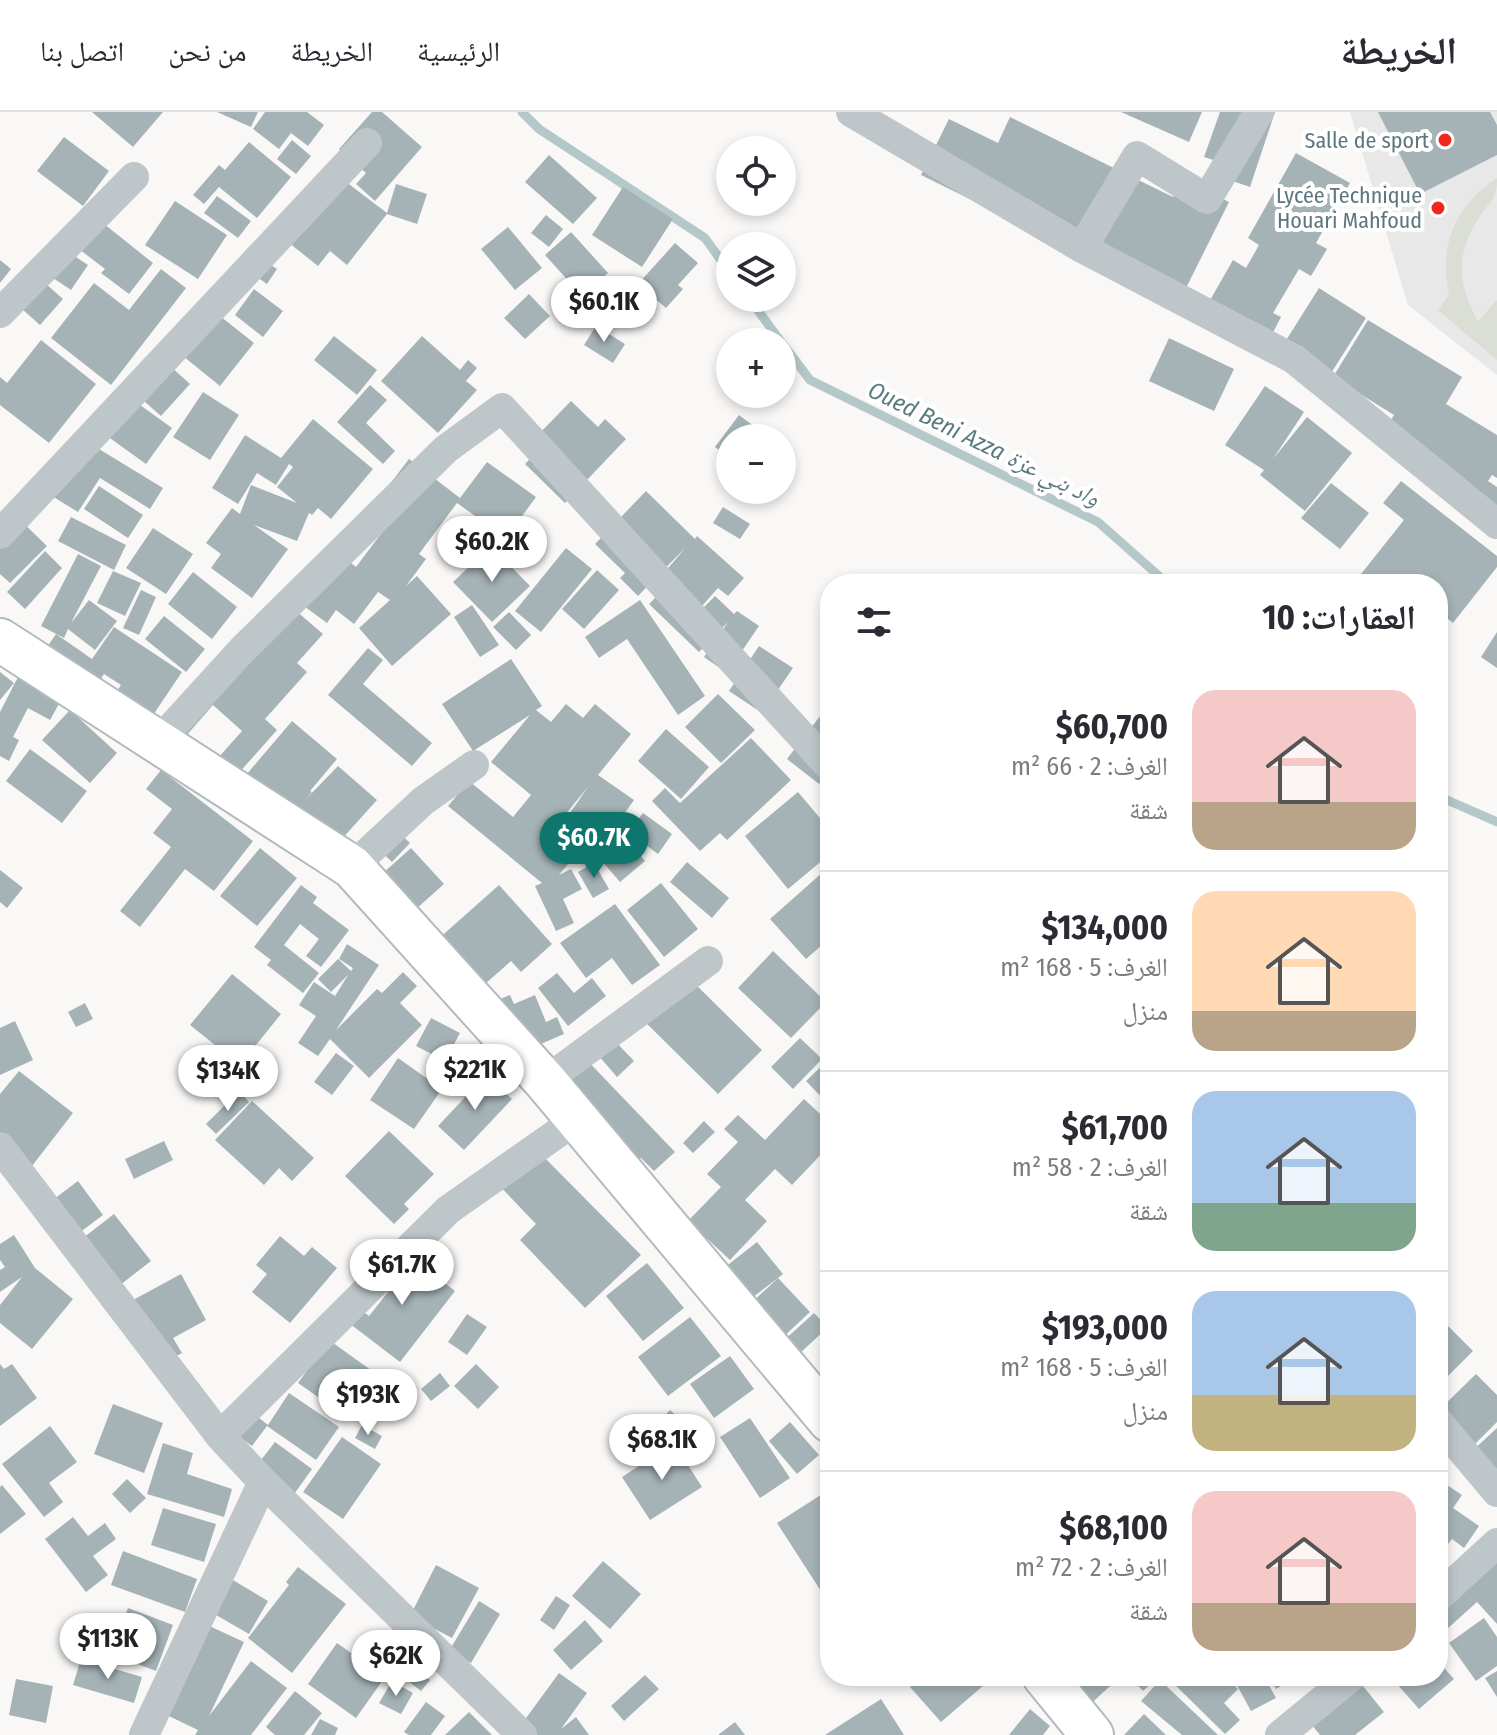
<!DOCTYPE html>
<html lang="ar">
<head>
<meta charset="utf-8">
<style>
	:root { --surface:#fff; --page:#f7f7f7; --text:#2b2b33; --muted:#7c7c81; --line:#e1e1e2; --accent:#0f766e }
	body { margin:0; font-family:"Fira Sans Condensed","Noto Naskh Arabic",sans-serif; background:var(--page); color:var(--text); direction:rtl; height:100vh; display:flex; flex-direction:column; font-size:30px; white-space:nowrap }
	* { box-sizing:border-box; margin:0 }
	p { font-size:26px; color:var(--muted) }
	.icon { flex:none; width:44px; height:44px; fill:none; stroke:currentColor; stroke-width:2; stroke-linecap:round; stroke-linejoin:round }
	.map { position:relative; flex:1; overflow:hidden; direction:ltr }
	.details { position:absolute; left:820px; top:462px; width:628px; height:1112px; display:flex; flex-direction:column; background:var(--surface); border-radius:32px; box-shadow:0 4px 12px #0003; direction:rtl }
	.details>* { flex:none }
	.fabs { position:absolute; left:716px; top:24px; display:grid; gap:16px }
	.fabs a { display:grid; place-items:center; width:80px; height:80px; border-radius:50%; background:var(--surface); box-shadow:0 4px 12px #0003; font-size:40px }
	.price { position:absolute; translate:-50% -68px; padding:0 18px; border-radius:28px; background:#fff; color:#222; font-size:26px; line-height:52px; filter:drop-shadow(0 2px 4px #0008) }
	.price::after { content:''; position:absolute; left:50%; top:48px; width:24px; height:18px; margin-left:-12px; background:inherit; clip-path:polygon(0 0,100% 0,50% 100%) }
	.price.active { background:var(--accent); color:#fff }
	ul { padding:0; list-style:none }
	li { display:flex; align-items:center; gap:24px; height:200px; padding:0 32px }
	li+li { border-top:2px solid var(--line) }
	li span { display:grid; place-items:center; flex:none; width:224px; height:160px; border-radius:24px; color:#555 }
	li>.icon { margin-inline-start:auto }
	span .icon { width:96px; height:96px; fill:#fffc; stroke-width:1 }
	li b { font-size:34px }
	h2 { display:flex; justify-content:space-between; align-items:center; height:96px; padding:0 32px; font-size:34px }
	header { display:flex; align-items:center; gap:48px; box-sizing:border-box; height:112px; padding:0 40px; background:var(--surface); border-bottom:2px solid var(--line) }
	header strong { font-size:38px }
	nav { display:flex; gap:44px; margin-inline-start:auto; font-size:28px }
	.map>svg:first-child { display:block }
	.built { fill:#e7e8e7 }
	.green { fill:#daded5 }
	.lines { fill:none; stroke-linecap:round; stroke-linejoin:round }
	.stream { stroke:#b5c8c9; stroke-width:9 }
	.building { fill:#a5b3b7 }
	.secondary-casing { stroke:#b1bbbe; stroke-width:46 }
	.street { stroke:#bec6c9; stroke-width:30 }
	.secondary { stroke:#fff; stroke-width:42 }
	.poi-dot { fill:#f1261e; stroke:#fff; stroke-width:3 }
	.labels { text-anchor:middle; stroke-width:8; stroke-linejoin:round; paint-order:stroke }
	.poi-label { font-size:22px; fill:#5d767e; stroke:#fff; text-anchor:end }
	.water-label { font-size:24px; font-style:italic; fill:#5c7b7e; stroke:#fff }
</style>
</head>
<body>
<header>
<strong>الخريطة</strong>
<nav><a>الرئيسية</a><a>الخريطة</a><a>من نحن</a><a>اتصل بنا</a></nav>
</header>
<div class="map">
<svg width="1497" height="1623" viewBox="0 0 1497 1623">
	<rect width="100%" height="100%" fill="#f9f8f6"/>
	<path class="built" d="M1350,0H1497V263L1408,193Z"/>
	<path class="green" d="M1497,66C1497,87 1491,88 1480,104C1455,142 1457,171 1478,209L1497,188V248L1438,198L1449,183C1439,133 1454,95 1497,66Z"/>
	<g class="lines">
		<path class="stream" d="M522,0L539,17L705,126L730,161
			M749,186L781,230
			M782,231L810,268L1098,410L1168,472
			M1438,684L1497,710"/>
	</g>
	<path class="building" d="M92,0H163L133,35Z
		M217,0H258L251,15Z
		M265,0H307L324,13L308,34L291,21L279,37L253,17Z
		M372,0H382L422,35L375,89L356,72L366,61L339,37Z
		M1121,0H1202L1189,30Z
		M1220,0H1275L1250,75L1221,65L1226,52L1204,45Z
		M1378,0H1490L1497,13V43L1420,82Z
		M1010,5L1173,85L1182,67L1229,90L1179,190L921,63L949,7L998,31Z
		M64,25L109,59L83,94L37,59Z
		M292,28L311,44L296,62L277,47Z
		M249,30L291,65L257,106L219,75L204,92L193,83L219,53L225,58Z
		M1296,41L1350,71L1316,131L1327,137L1311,164L1299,157L1273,201L1281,205L1267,232L1205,197L1233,148L1246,156L1259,133L1248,126Z
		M549,43L597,86L573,112L525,70Z
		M329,57L387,101L396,72L427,82L417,112L387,102L347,153L330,139L318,154L278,122Z
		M623,75L673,107L642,155L592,123Z
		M217,84L251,109L238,126L204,101Z
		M175,89L227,123L198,167L145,133Z
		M84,96L153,151L129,182L101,161L105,157L62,124Z
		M546,103L563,117L549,135L531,121Z
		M508,115L542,156L515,178L481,137Z
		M571,120L608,161L582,184L545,143Z
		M55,131L88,153L71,178L38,156Z
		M675,131L698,151L678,173L683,177L666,196L638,172Z
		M258,144L277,157L267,172L247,158Z
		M0,148L11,157L0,171Z
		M28,156L63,187L40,213L5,182Z
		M161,157L186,176L111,273L51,226L94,171L129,198Z
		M599,170L613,179L602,195L589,187Z
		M1319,176L1366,206L1328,266L1273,249Z
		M254,177L283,199L263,225L235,203Z
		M529,182L550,204L525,227L504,206Z
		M215,200L254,231L220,274L173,236Z
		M1368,208L1462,265L1446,292L1497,323V366L1492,363L1488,369L1497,375V395L1377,331L1394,303L1333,265Z
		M596,214L625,232L613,251L584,233Z
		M334,224L377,258L357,283L314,248Z
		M422,224L460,258L468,248L477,256L466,269L477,278L438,321L381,269Z
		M1169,226L1234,257L1214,299L1149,269Z
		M41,228L96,272L49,331L0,293V265L7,271Z
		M158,243L190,272L161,304L129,276Z
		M370,273L387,288L366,311L395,339L383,352L337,310Z
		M1265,274L1304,300L1273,347L1307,305L1352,341L1305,399L1260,363L1264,358L1225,333Z
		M122,280L172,316L146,352L96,316Z
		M203,280L239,303L210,348L173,325Z
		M571,289L598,315L605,307L626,327L565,391L525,352L542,334L535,326Z
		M739,303L755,315L746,326H730V346L715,335Z
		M313,307L373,357L331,407L318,396L312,403L309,401L297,429L254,413L288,437L252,486L211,456L221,442L206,431L232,396L240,402L251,373L297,391L277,375L293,355L289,352L276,373L257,361L238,392L212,376L245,323L281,346Z
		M76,323L163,376L150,397L100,366L78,400L42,378Z
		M409,347L460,386L487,350L536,385L506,426L457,391L419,442L426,447L406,474L417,464L451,502L392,554L359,516L390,488L378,480L354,512L336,498L327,511L293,486L331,435L356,455L389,411L371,397Z
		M1401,369L1497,444V455L1453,511L1438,499V472H1353L1404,408L1383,391Z
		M1331,371L1369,401L1340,437L1301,406Z
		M99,374L143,403L128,426L84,397Z
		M646,379L695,427L697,424L744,466L728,484L718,476L702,494L664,461L686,435L638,484L620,466L625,461L595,432Z
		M723,395L750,412L740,427L713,411Z
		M16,404L47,434L10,471L0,462V420Z
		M71,405L126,433L114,458L58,429Z
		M153,416L193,442L166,482L126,456Z
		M491,434L530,474L492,510L453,470Z
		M566,436L592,457L541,520L515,499Z
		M45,439L62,456L25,497L7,480Z
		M78,442L101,454L71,511L89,488L117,509L95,538L68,517L64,526L41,514Z
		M597,458L619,478L584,517L562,497Z
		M113,459L141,471L125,504L97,491Z
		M193,460L237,495L212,527L168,492Z
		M141,478L156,485L139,523L123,516Z
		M662,479L701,498L715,484L734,502L737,499L759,514L727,561L704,545L728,510L699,540L649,492Z
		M281,486L323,522L297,551L307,560L265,607L277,618L237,663L218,646L242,619L213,593L179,632L163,619Z
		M640,488L705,584L678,603L627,527L599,546L585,525Z
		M472,493L499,533L480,545L454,505Z
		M509,500L531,523L516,538L493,515Z
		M164,504L205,537L186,560L145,527Z
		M114,515L182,560L145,615L109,591L121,573L104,562L93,579L41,544L56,522L92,547Z
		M1497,520V556L1481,545Z
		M759,534L793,556L762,601L729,579Z
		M368,536L383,548L363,572L432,631L412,654L328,583Z
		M511,547L542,594L536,598L551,610L566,592L583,606L595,592L631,622L598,663L634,688L607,726L570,701L588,675L554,716L558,720L568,708L589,726L559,763L571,757L582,777L563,787L574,811L556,819L535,774L542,771L448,694L469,669L513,705L531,683L491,650L530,603L473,639L442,592Z
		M0,560L14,571L0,588Z
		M18,565L61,588L50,608L28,596L13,625L19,628L9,649L0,644V600Z
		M718,582L755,618L721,651L685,615Z
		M830,591V657L819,672L787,647Z
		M70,598L117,641L90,671L42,628Z
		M292,609L337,647L310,679L312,680L306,687L338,654L377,688L331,739L235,676Z
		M666,617L709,655L681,687L638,649Z
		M751,626L791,668L727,728L720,721L700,739L652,689L665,676L680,691Z
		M30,637L87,679L62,711L6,669Z
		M161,658L253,729L214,779L185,757L140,815L120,799L171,735L153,721L172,697L146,677Z
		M798,680L830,718V742L788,777L745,724Z
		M643,701L672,722L658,742L628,720Z
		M391,713L410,731L392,750L373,732Z
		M620,720L645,749L620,770L595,741Z
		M260,736L297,766L257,814L220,784Z
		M411,736L444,772L406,806L373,770Z
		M687,750L729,786L712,806L670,770Z
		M594,751L609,777L593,786L578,760Z
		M0,758L23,776L7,796L0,790Z
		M823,760L830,767V826L806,847L770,807Z
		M661,771L698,817L664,845L627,798Z
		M301,773L317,785L313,791L349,818L321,855L306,844L319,827L300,812L284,833L319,861L303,881L267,853L271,848L254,835Z
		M499,773L552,832L521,860L511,849L461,893L418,845Z
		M615,792L660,853L632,873L612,846L586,866L560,831Z
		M347,832L379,853L336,918L377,877L382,881L403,860L417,874L400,891L422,913L369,966L330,927L318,944L298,931L316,904L299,893L314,870L335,884L348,863L331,880L318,867L338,847L351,859L353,856L339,847Z
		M773,839L826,890L791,926L738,876Z
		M683,860L762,938L718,982L639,904Z
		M557,861L574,881L592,866L606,884L568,914L538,876Z
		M232,862L281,902L240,953L190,913Z
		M510,883L514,892L535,883L546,910L557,905L564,922L529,937L471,899Z
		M85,891L93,907L76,915L68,900Z
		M431,906L460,921L445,949L416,934Z
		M15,909L33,948L0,963V916Z
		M800,926L822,947L793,977L771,955Z
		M614,928L634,949L617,965L598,943Z
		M336,941L354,954L332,983L314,970Z
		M582,943L675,1040L654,1059L641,1046L618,1068L543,979Z
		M398,946L442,977L414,1017L370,988Z
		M830,946V994L806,969Z
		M19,959L73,1001L32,1054L0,1029V982Z
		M486,963L512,987L464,1038L438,1014Z
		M239,979L249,990L216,1022L206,1012Z
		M804,987L830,1011V1033L792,1073L775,1057L745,1088L767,1109L730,1148L688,1109L721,1075L707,1062L738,1030L724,1017L738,1003L765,1028Z
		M252,989L314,1046L292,1069L279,1056L264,1073L215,1028Z
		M704,1009L715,1020L693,1041L683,1031Z
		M389,1019L434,1062L404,1092L409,1097L394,1112L345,1064Z
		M164,1029L173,1048L134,1067L125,1047Z
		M530,1031L641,1143L585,1196L520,1128L536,1112L492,1066Z
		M78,1069L103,1103L67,1130L42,1096Z
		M114,1102L151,1149L111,1180L74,1133Z
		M14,1123L35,1156L73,1187L32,1237L0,1211V1193L22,1165L0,1180V1158L5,1155L0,1148V1132Z
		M280,1124L304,1144L312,1135L337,1156L290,1211L252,1180L267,1162L256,1153Z
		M757,1130L783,1162L735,1199L710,1167Z
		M402,1138L455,1179L400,1250L341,1205L352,1191L369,1204L388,1180L377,1172Z
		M647,1151L684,1196L643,1229L606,1184Z
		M181,1162L206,1208L173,1226L182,1241L156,1255L122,1194Z
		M778,1166L810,1200L765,1242L733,1208Z
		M814,1201L828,1215L783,1257L769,1242Z
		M467,1202L487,1215L467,1243L448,1230Z
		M690,1205L721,1244L668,1284L638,1245Z
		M1440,1206L1473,1239L1438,1274V1207Z
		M329,1228L375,1261L345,1304L298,1271Z
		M730,1244L754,1277L714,1306L690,1272Z
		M0,1252L4,1257L12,1252L37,1286L0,1314Z
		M476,1252L499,1275L478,1297L454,1274Z
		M440,1261L450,1274L431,1289L421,1277Z
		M1476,1262L1497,1283V1310L1468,1339L1438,1299Z
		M289,1281L339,1315L316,1348L267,1314L252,1334L233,1320L249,1298L268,1313Z
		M113,1292L163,1311L144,1361L94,1342Z
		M670,1298L682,1309L668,1325L655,1314Z
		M750,1306L790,1366L760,1386L720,1325Z
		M790,1310L819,1343L797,1362L769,1329Z
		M362,1313L382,1324L375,1337L355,1326Z
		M50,1314L77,1350L49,1371L63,1390L44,1405L2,1352Z
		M1497,1316V1395L1457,1353Z
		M342,1325L381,1352L343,1407L303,1380Z
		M275,1330L312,1357L292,1385L254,1357Z
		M163,1331L193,1341L187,1362L232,1377L224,1405L147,1382Z
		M674,1331L702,1375L650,1408L622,1365Z
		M127,1367L146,1386L130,1401L112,1382Z
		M1438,1367L1462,1383L1453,1396L1479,1414L1464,1436L1452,1427L1445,1436L1438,1431Z
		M2,1373L26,1402L0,1422V1375Z
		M830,1377V1489L828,1490L777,1411Z
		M163,1396L216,1412L204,1450L151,1433Z
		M73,1405L88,1424L105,1411L116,1427L93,1444L108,1463L86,1480L45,1427Z
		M1497,1436V1512L1477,1490L1446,1518L1438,1510V1480Z
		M123,1439L197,1467L185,1500L111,1473Z
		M603,1449L641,1482L610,1517L572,1484Z
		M436,1453L479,1476L452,1526L410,1504Z
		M298,1455L346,1492L292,1561L248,1526L289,1473L286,1470Z
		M216,1458L268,1489L249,1522L197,1492Z
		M556,1484L570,1493L554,1518L540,1508Z
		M479,1489L500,1502L471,1551L449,1539Z
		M128,1496L173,1513L156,1559L135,1551L138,1542L114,1533Z
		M192,1506L244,1530L209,1604L251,1549L287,1576L251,1623H195L198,1618L150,1595Z
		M1484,1506L1497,1525V1554L1476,1569L1449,1531Z
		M585,1508L603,1529L571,1558L553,1538Z
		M337,1531L385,1565L356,1606L308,1572Z
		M81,1547L142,1565L134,1591L73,1573Z
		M1438,1549L1454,1567L1419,1597L1390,1564H1438Z
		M409,1551L430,1568L421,1579L399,1562Z
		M1497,1559V1585L1485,1566Z
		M559,1561L587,1581L561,1617L576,1605L589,1623H534L521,1613Z
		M645,1563L659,1577L624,1609L611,1594Z
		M922,1564H988L991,1567L941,1610L910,1575Z
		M1055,1564H1121L1085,1597Z
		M1129,1564H1160L1143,1579Z
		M1176,1564H1225L1238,1577L1224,1591L1240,1608L1225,1622L1171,1569Z
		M1232,1564H1264L1276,1586L1251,1599Z
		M1268,1564H1298L1276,1577Z
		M1355,1564L1384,1600L1355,1623H1320L1299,1597Z
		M16,1567L53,1574L46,1611L9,1603Z
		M1160,1568L1218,1623H1182L1141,1589Z
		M392,1569L413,1581L401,1602L379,1591Z
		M295,1579L322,1601L304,1623H275L266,1615Z
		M881,1587L904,1623H825Z
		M426,1590L445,1604L431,1623H409L404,1620Z
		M1030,1597L1050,1614L1043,1623H1009Z
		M469,1600L492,1623H445Z
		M1144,1602L1166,1623H1124Z
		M320,1607L338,1616L335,1623H311Z
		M735,1610L745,1623H718Z"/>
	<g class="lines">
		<defs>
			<path id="secondary" d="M0,528L352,755L545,969L830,1309
				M1044,1564L1092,1623"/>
		</defs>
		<use href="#secondary" class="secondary-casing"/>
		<path class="street" d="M851,0L1082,136L1294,247L1497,412
			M1082,136L1137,44L1207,87L1259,0
			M0,201L134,65
			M0,422L367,31
			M158,630L242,538L446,337L502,296L830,655
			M352,755L423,689L474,653
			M545,969L708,849
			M0,1035L220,1324L263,1370
			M1438,1310L1497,1380
			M220,1324L448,1098L576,1008
			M1438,1485L1497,1431
			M144,1623L263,1370L522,1623
			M1280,1623L1352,1564"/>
		<use href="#secondary" class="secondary"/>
	</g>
	<g class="poi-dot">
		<circle cx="1445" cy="28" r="8"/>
		<circle cx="1438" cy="96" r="8"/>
	</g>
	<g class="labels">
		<g class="poi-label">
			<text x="1429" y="36">Salle de sport</text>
			<text x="1422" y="91">Lycée Technique<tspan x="1422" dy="25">Houari Mahfoud</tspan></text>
		</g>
		<g class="water-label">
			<text transform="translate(984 332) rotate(26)" y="8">Oued Beni Azza واد بني عزة</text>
		</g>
	</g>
</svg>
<div class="fabs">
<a><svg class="icon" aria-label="locate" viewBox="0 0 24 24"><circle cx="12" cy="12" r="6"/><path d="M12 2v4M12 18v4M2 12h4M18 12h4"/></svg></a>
<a><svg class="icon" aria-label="layers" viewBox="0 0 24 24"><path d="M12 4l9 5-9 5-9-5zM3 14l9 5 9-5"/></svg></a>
<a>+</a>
<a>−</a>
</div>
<b class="price" style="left:604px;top:232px">$60.1K</b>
<b class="price" style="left:492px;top:472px">$60.2K</b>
<b class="price active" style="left:594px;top:768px">$60.7K</b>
<b class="price" style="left:475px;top:1000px">$221K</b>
<b class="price" style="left:228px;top:1001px">$134K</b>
<b class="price" style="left:402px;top:1195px">$61.7K</b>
<b class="price" style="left:368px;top:1325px">$193K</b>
<b class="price" style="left:662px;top:1370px">$68.1K</b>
<b class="price" style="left:108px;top:1569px">$113K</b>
<b class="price" style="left:396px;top:1586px">$62K</b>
<section class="details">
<h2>العقارات: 10<svg class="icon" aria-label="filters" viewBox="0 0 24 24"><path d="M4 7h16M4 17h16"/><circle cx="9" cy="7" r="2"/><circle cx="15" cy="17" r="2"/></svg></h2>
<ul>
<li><span style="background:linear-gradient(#f6c9c9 70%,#b9a48a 0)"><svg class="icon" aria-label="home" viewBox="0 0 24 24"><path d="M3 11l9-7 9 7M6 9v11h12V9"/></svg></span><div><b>$60,700</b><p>الغرف: 2 · 66 m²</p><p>شقة</p></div></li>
<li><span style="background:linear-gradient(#ffd9b3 75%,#b9a48a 0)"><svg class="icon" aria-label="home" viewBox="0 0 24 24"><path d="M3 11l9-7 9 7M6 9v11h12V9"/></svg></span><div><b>$134,000</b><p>الغرف: 5 · 168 m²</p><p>منزل</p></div></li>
<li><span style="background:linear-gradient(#a9c7e8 70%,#7fa58c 0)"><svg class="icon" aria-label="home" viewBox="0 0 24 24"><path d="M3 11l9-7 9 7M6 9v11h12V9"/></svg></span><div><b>$61,700</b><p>الغرف: 2 · 58 m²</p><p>شقة</p></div></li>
<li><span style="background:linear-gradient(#a9c7e8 65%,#c2b280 0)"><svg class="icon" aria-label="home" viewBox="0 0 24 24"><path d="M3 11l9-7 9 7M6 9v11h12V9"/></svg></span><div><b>$193,000</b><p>الغرف: 5 · 168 m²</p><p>منزل</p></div></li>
<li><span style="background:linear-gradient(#f6c9c9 70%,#b9a48a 0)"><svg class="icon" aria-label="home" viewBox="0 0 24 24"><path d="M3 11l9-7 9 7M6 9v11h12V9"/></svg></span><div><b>$68,100</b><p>الغرف: 2 · 72 m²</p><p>شقة</p></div></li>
</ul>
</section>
</div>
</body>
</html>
